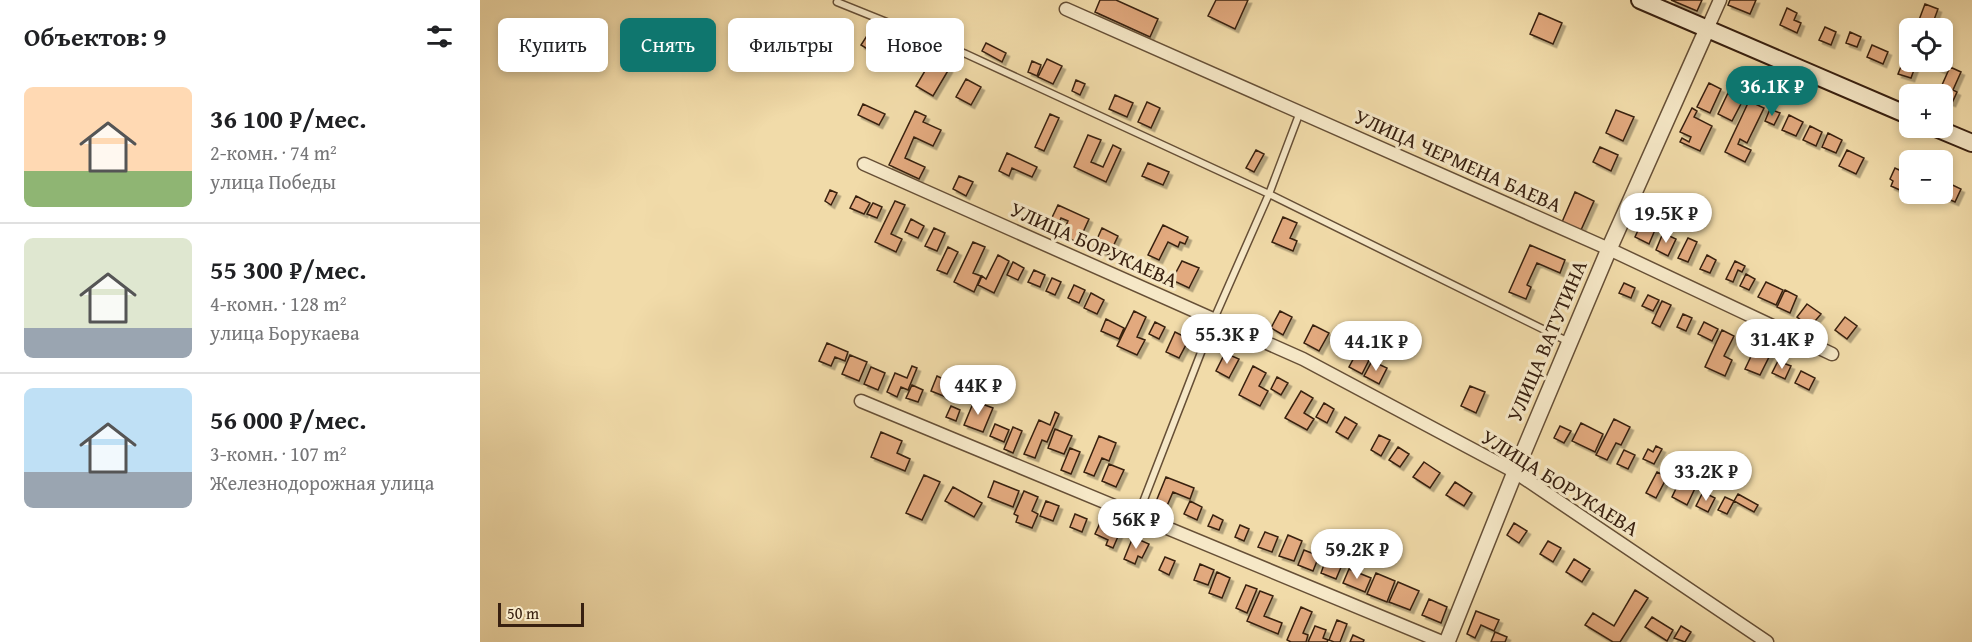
<!DOCTYPE html>
<html lang="ru">
<head>
<meta charset="utf-8">
<style>
	:root { --surface:#fff; --page:#f6f6f6; --text:#202124; --muted:#757577; --line:#e0e0e0; --accent:#0f766e }
	body { margin:0; font-family:"Gentium Book Plus",serif; background:var(--page); color:var(--text); height:100vh; display:flex; flex-direction:column; font-size:22px; white-space:nowrap }
	* { box-sizing:border-box; margin:0 }
	p { font-size:20px; color:var(--muted) }
	.icon { flex:none; width:33px; height:33px; fill:none; stroke:currentColor; stroke-width:2; stroke-linecap:round; stroke-linejoin:round }
	.map { position:relative; flex:1; overflow:hidden }
	.panel { display:flex; flex-direction:column; background:var(--surface); width:480px }
	.panel>* { flex:none }
	.top-card { position:absolute; left:18px; top:18px; width:570px; height:54px; display:flex; gap:12px }
	.controls { position:absolute; left:1419px; top:18px; display:grid; gap:12px }
	.controls a { display:grid; place-items:center; width:54px; height:54px; border-radius:9px; background:var(--surface); box-shadow:0 3px 9px #0003; font-size:30px }
	.scale { position:absolute; left:18px; bottom:15px; width:86px; box-sizing:border-box; padding-left:6px; border:3px solid #382010; border-top:0; font-size:16px; line-height:21px; white-space:nowrap; color:#382010; -webkit-text-stroke:4px #f6e8c7; paint-order:stroke }
	.price { position:absolute; translate:-50% -51px; padding:0 14px; border-radius:21px; background:#fff; color:#222; font-size:20px; line-height:39px; filter:drop-shadow(0 2px 3px #0008) }
	.price::after { content:''; position:absolute; left:50%; top:36px; width:18px; height:14px; margin-left:-9px; background:inherit; clip-path:polygon(0 0,100% 0,50% 100%) }
	.price.active { background:var(--accent); color:#fff }
	ul { padding:0; list-style:none }
	li { display:flex; align-items:center; gap:18px; height:150px; padding:0 24px }
	li+li { border-top:2px solid var(--line) }
	li span { display:grid; place-items:center; flex:none; width:168px; height:120px; border-radius:9px; color:#555 }
	li>.icon { margin-inline-start:auto }
	span .icon { width:72px; height:72px; fill:#fffc; stroke-width:1 }
	li b { font-size:26px }
	h2 { display:flex; justify-content:space-between; align-items:center; height:72px; padding:0 24px; font-size:26px }
	.tag { padding:0 21px; border-radius:9px; background:var(--surface); box-shadow:0 3px 9px #0003; font-size:21px; line-height:54px }
	.tag.active { background:var(--accent); color:#fff }
	main { display:flex; flex:1; min-height:0 }
	.map>svg:first-child { display:block }
	.building { fill:#e2a97e; stroke:#382010; stroke-width:1.5; filter:url(#shadow) }
	.lines { fill:none; stroke-linecap:round; stroke-linejoin:round }
	.service-casing { stroke:#664f36; stroke-width:9 }
	.minor-casing { stroke:#664f36; stroke-width:15 }
	.tertiary-casing { stroke:#664f36; stroke-width:18 }
	.secondary-casing { stroke:#382010; stroke-width:20 }
	.service { stroke:#f6e8c7; stroke-width:6 }
	.minor { stroke:#f6e8c7; stroke-width:12 }
	.tertiary { stroke:#f6e8c7; stroke-width:15 }
	.secondary { stroke:#f6e8c7; stroke-width:16 }
	.labels { text-anchor:middle; stroke-width:6; stroke-linejoin:round; paint-order:stroke }
	.street-label { font-size:21px; fill:#382010; stroke:#f6e8c7 }
</style>
</head>
<body>
<main>
<section class="panel">
<h2>Объектов: 9<svg class="icon" aria-label="filters" viewBox="0 0 24 24"><path d="M4 7h16M4 17h16"/><circle cx="9" cy="7" r="2"/><circle cx="15" cy="17" r="2"/></svg></h2>
<ul>
<li><span style="background:linear-gradient(#ffd9b3 70%,#8fb573 0)"><svg class="icon" aria-label="home" viewBox="0 0 24 24"><path d="M3 11l9-7 9 7M6 9v11h12V9"/></svg></span><div><b>36 100 ₽/мес.</b><p>2-комн. · 74 m²</p><p>улица Победы</p></div></li>
<li><span style="background:linear-gradient(#dfe7d0 75%,#9aa5b1 0)"><svg class="icon" aria-label="home" viewBox="0 0 24 24"><path d="M3 11l9-7 9 7M6 9v11h12V9"/></svg></span><div><b>55 300 ₽/мес.</b><p>4-комн. · 128 m²</p><p>улица Борукаева</p></div></li>
<li><span style="background:linear-gradient(#bfe0f5 70%,#9aa5b1 0)"><svg class="icon" aria-label="home" viewBox="0 0 24 24"><path d="M3 11l9-7 9 7M6 9v11h12V9"/></svg></span><div><b>56 000 ₽/мес.</b><p>3-комн. · 107 m²</p><p>Железнодорожная улица</p></div></li>
</ul>
</section>
<div class="map">
<svg width="1492" height="642" viewBox="0 0 1492 642">
	<defs>
		<filter id="shadow"><feDropShadow dx="3.5" dy="3.5" stdDeviation="0" flood-color="#0004"/></filter>
	</defs>
	<rect width="100%" height="100%" fill="#f1dba9"/>
	<filter id="stains"><feTurbulence type="fractalNoise" baseFrequency=".00333" numOctaves="4"/><feColorMatrix values="0 0 0 0 .2 0 0 0 0 .09 0 0 0 0 .02 0 0 0 .5 -.17"/></filter>
	<radialGradient id="worn" r=".72"><stop offset=".6" stop-color="#630" stop-opacity="0"/><stop offset="1" stop-color="#630" stop-opacity=".3"/></radialGradient>
	<path class="building" d="M620,0H636L678,19L670,37L615,12Z
		M736,0H768L755,29L728,16Z
		M1191,0H1222L1217,11Z
		M1250,0H1276L1270,14L1248,5Z
		M1445,4L1458,9L1451,28H1436Z
		M1307,8L1317,13L1314,20L1321,23L1317,33L1300,25Z
		M1059,13L1082,23L1073,44L1050,34Z
		M1345,27L1356,32L1351,45L1339,40Z
		M390,31L397,36L389,50L381,45Z
		M1370,32L1381,37L1377,47L1366,43Z
		M506,43L526,53L522,62L502,51Z
		M1430,44V62H1437L1431,78L1418,74Z
		M1392,45L1408,52L1403,64L1387,57Z
		M1463,57L1469,60L1464,71L1453,66L1454,62L1459,64L1462,62Z
		M452,59L469,69L453,96L436,86Z
		M567,59L582,66L573,84L558,77Z
		M552,61L561,65L557,76L548,72Z
		M1470,67L1481,72L1473,90L1477,92L1472,103L1462,99V94H1458Z
		M486,79L501,87L491,105L476,97Z
		M596,80L605,84L600,95L592,91Z
		M1229,83L1241,89L1230,113L1217,107Z
		M1248,93L1263,100L1252,121L1238,114Z
		M635,95L653,103L647,117L629,109Z
		M1269,101L1284,108L1267,143L1260,139L1258,144L1271,150L1265,162L1245,152Z
		M667,102L680,108L671,128L658,122Z
		M383,104L405,114L399,125L378,115Z
		M1212,108L1217,111L1214,117L1232,126L1220,151L1200,142L1202,138L1209,142L1211,137L1200,132Z
		M1290,109L1300,113L1294,125L1285,121Z
		M1136,110L1154,117L1143,141L1126,133Z
		M435,111L446,116L443,122L461,130L453,146L434,137L425,158L445,167L439,179L409,165Z
		M570,114L579,118L564,151L555,147Z
		M1309,115L1323,122L1316,136L1302,130Z
		M1330,126L1342,132L1336,146L1323,140Z
		M1348,133L1362,140L1356,153L1342,147Z
		M608,135L621,140L611,162L623,167L633,145L641,149L626,182L594,167Z
		M1120,147L1138,155L1131,171L1113,162Z
		M776,150L784,154L774,172L766,168Z
		M1367,150L1384,158L1376,174L1359,166Z
		M527,153L557,167L552,177L532,168L529,176L519,171Z
		M1423,161L1430,164V176L1422,191L1411,186L1413,181L1410,179L1415,168L1419,170Z
		M668,163L689,172L683,185L662,176Z
		M479,176L493,182L486,196L473,189Z
		M1462,180L1481,189L1475,202L1457,194H1462Z
		M350,190L357,193L351,205L345,201Z
		M1095,192L1114,201L1101,230L1082,222Z
		M376,196L390,203L384,214L370,208Z
		M415,201L425,205L411,234L422,239L416,252L395,242Z
		M393,203L402,207L397,218L387,214Z
		M578,205L609,219L598,243L582,235L588,221L581,218L575,232L567,228Z
		M803,217L817,223L810,238L817,241L813,251L792,242Z
		M431,219L444,226L438,238L425,232Z
		M1161,224L1175,230L1169,244L1155,237Z
		M683,225L708,237L705,244L700,242L698,247L688,242L679,260L668,255Z
		M454,228L465,233L457,251L445,246Z
		M622,228L638,236L629,255L613,248Z
		M1183,233L1196,239L1188,256L1176,250Z
		M1208,238L1217,242L1208,262L1198,258Z
		M493,242L505,247L493,273L501,276L494,292L474,282Z
		M1050,245L1085,260L1080,273L1057,263L1047,285L1051,287L1046,299L1029,292Z
		M468,247L478,252L467,274L457,270Z
		M518,255L529,261L514,293L498,285L502,276L506,279Z
		M1227,255L1236,260L1230,273L1220,269Z
		M702,261L719,268L709,288L692,280Z
		M1255,261L1265,266L1262,272L1258,270L1253,282L1246,279Z
		M533,262L544,268L538,280L527,275Z
		M554,270L565,275L560,287L548,282Z
		M1266,274L1275,279L1269,290L1260,286Z
		M572,278L581,282L575,295L566,291Z
		M1286,282L1303,290L1296,305L1278,297Z
		M1144,283L1155,288L1151,298L1139,293Z
		M594,285L605,290L599,303L588,298Z
		M1305,290L1317,296L1310,313L1297,307Z
		M611,293L624,300L617,314L604,308Z
		M1168,295L1179,300L1173,311L1162,306Z
		M1182,301L1191,305L1180,327L1172,323Z
		M1327,304L1341,314L1330,327L1317,317Z
		M654,311L666,317L657,337L665,340L657,355L637,346Z
		M800,311L812,317L803,335L791,328Z
		M1203,314L1212,318L1206,331L1197,327Z
		M1365,317L1377,326L1367,339L1355,330Z
		M626,319L644,328L639,339L621,331Z
		M675,322L685,327L679,339L669,334Z
		M1224,322L1238,329L1232,341L1218,334Z
		M833,325L849,333L839,351L824,343Z
		M1242,330L1254,336L1244,356L1252,360L1245,376L1225,367Z
		M695,332L709,339L699,358L686,352Z
		M347,343L368,352L365,361L355,357L351,366L339,361Z
		M1275,348L1290,355L1280,375L1265,369Z
		M745,353L759,359L749,378L736,371Z
		M876,354L889,360L882,374L869,367Z
		M370,355L387,362L379,381L362,374Z
		M892,361L907,368L899,384L884,376Z
		M1298,361L1311,366L1305,379L1292,373Z
		M432,366L437,368L428,390L421,387L417,397L407,392L415,373L427,378Z
		M773,366L786,373L779,386L788,391L780,406L759,395Z
		M391,367L405,373L398,390L384,384Z
		M1321,371L1335,378L1329,390L1315,383Z
		M457,376L472,383L466,397L451,391Z
		M797,377L808,383L801,395L791,389Z
		M432,385L443,390L438,402L426,398Z
		M990,386L1005,392L996,413L981,406Z
		M821,391L833,398L824,413L834,419L827,430L805,418Z
		M494,401L513,408L503,432L484,425Z
		M844,403L854,409L847,423L836,417Z
		M471,406L480,410L476,421L466,417Z
		M575,412L579,414L567,442L562,440L555,458L544,454L559,420L570,425Z
		M865,417L877,424L868,439L856,432Z
		M1134,419L1150,427L1141,445L1136,443L1127,460L1116,455Z
		M1101,423L1123,434L1115,452L1092,441Z
		M515,424L529,430L524,442L510,436Z
		M1080,426L1091,431L1084,443L1074,438Z
		M533,427L542,431L533,453L524,449Z
		M575,429L592,436L584,454L568,448Z
		M401,432L422,441L417,453L430,459L425,471L391,457Z
		M899,435L910,440L901,456L891,450Z
		M619,436L636,443L629,461L622,458L614,476L604,472Z
		M1176,446L1182,449L1174,464L1163,459L1168,449L1173,452Z
		M918,447L929,454L920,467L909,460Z
		M590,448L600,452L591,474L581,470Z
		M1144,450L1155,455L1148,469L1137,464Z
		M944,462L960,473L950,488L933,477Z
		M629,464L644,470L636,487L622,481Z
		M1177,472L1187,477L1176,498L1166,493Z
		M1204,472L1219,480L1207,505L1192,497Z
		M444,475L460,482L442,520L426,513Z
		M686,477L714,488L710,499L693,492L686,508L675,504Z
		M514,481L539,491L533,507L508,497Z
		M975,482L992,493L984,506L966,495Z
		M473,487L502,503L494,517L465,501Z
		M544,491L558,497L552,511L558,514L552,528L536,522L538,516L534,514Z
		M1223,492L1235,498L1228,512L1216,506Z
		M1258,494L1278,505L1274,512L1254,501Z
		M1245,497L1254,501L1247,514L1238,510Z
		M566,501L579,506L573,521L560,516Z
		M710,501L722,507L717,520L704,514Z
		M595,514L607,519L602,532L590,527Z
		M733,515L743,520L739,530L728,526Z
		M620,523L640,532L633,548L626,545L628,540L615,534Z
		M1034,523L1047,531L1039,543L1027,535Z
		M760,525L769,529L764,541L755,537Z
		M785,532L798,537L792,552L778,547Z
		M808,535L822,541L814,561L799,556Z
		M653,537L669,544L662,558L658,556L655,564L644,559Z
		M1068,541L1081,548L1073,562L1060,554Z
		M824,550L839,556L833,571L818,565Z
		M685,557L695,561L689,575L679,570Z
		M846,559L862,565L856,579L841,573Z
		M1094,559L1110,569L1102,582L1086,572Z
		M720,564L734,570L728,585L714,580Z
		M869,569L891,578L885,592L863,583Z
		M737,572L750,578L742,598L729,593Z
		M896,573L915,581L907,602L887,594Z
		M918,582L939,591L930,610L909,602Z
		M766,585L777,589L767,613L756,608Z
		M1155,590L1168,598L1140,642H1133L1105,625L1113,613L1134,626Z
		M780,591L793,596L784,616L802,623L798,634L767,621Z
		M949,599L967,607L961,623L942,615Z
		M821,607L832,612L823,633L828,635L826,642H811L807,640Z
		M996,611L1019,620L1014,631L1001,625L995,638L987,634Z
		M1172,617L1193,630L1187,641L1165,627Z
		M857,620L867,624L860,642H854L849,640Z
		M835,626L846,630L843,638L848,640L847,642H828Z
		M1201,626L1211,632L1205,642L1194,638Z
		M1015,632L1027,637L1025,642H1011Z
		M873,635L884,640L883,642H870Z"/>
	<g class="lines">
		<defs>
			<path id="service" d="M357,2L486,54L789,194L1089,342
				M658,515L734,319L789,194L820,112"/>
			<path id="minor" d="M586,9L1129,249L1352,354
				M1228,27L1240,0
				M384,164L823,359L1035,472L1287,642
				M381,401L962,642"/>
			<path id="tertiary" d="M967,642L1035,472L1129,249L1228,27"/>
			<path id="secondary" d="M1160,0L1430,116
				M1456,128L1492,143"/>
		</defs>
		<use href="#service" class="service-casing"/>
		<use href="#minor" class="minor-casing"/>
		<use href="#tertiary" class="tertiary-casing"/>
		<use href="#secondary" class="secondary-casing"/>
		<use href="#service" class="service"/>
		<use href="#minor" class="minor"/>
		<use href="#tertiary" class="tertiary"/>
		<use href="#secondary" class="secondary"/>
	</g>
	<g class="labels">
		<g class="street-label">
			<text transform="translate(978 161) rotate(24)" y="7">УЛИЦА ЧЕРМЕНА БАЕВА</text>
			<text transform="translate(614 245) rotate(24)" y="7">УЛИЦА БОРУКАЕВА</text>
			<text transform="translate(1067 341) rotate(-67)" y="7">УЛИЦА ВАТУТИНА</text>
			<text transform="translate(1080 483) rotate(32)" y="7">УЛИЦА БОРУКАЕВА</text>
		</g>
	</g>
	<rect width="100%" height="100%" filter="url(#stains)"/>
	<rect width="100%" height="100%" fill="url(#worn)"/>
</svg>
<div class="controls">
<a><svg class="icon" aria-label="locate" viewBox="0 0 24 24"><circle cx="12" cy="12" r="6"/><path d="M12 2v4M12 18v4M2 12h4M18 12h4"/></svg></a>
<a>+</a>
<a>−</a>
</div>
<div class="scale">50 m</div>
<b class="price active" style="left:1292px;top:117px">36.1K ₽</b>
<b class="price" style="left:1186px;top:244px">19.5K ₽</b>
<b class="price" style="left:747px;top:365px">55.3K ₽</b>
<b class="price" style="left:1302px;top:370px">31.4K ₽</b>
<b class="price" style="left:896px;top:372px">44.1K ₽</b>
<b class="price" style="left:498px;top:416px">44K ₽</b>
<b class="price" style="left:1226px;top:502px">33.2K ₽</b>
<b class="price" style="left:656px;top:550px">56K ₽</b>
<b class="price" style="left:877px;top:580px">59.2K ₽</b>
<div class="top-card">
<a class="tag">Купить</a>
<a class="tag active">Снять</a>
<a class="tag">Фильтры</a>
<a class="tag">Новое</a>
</div>
</div>
</main>
</body>
</html>
